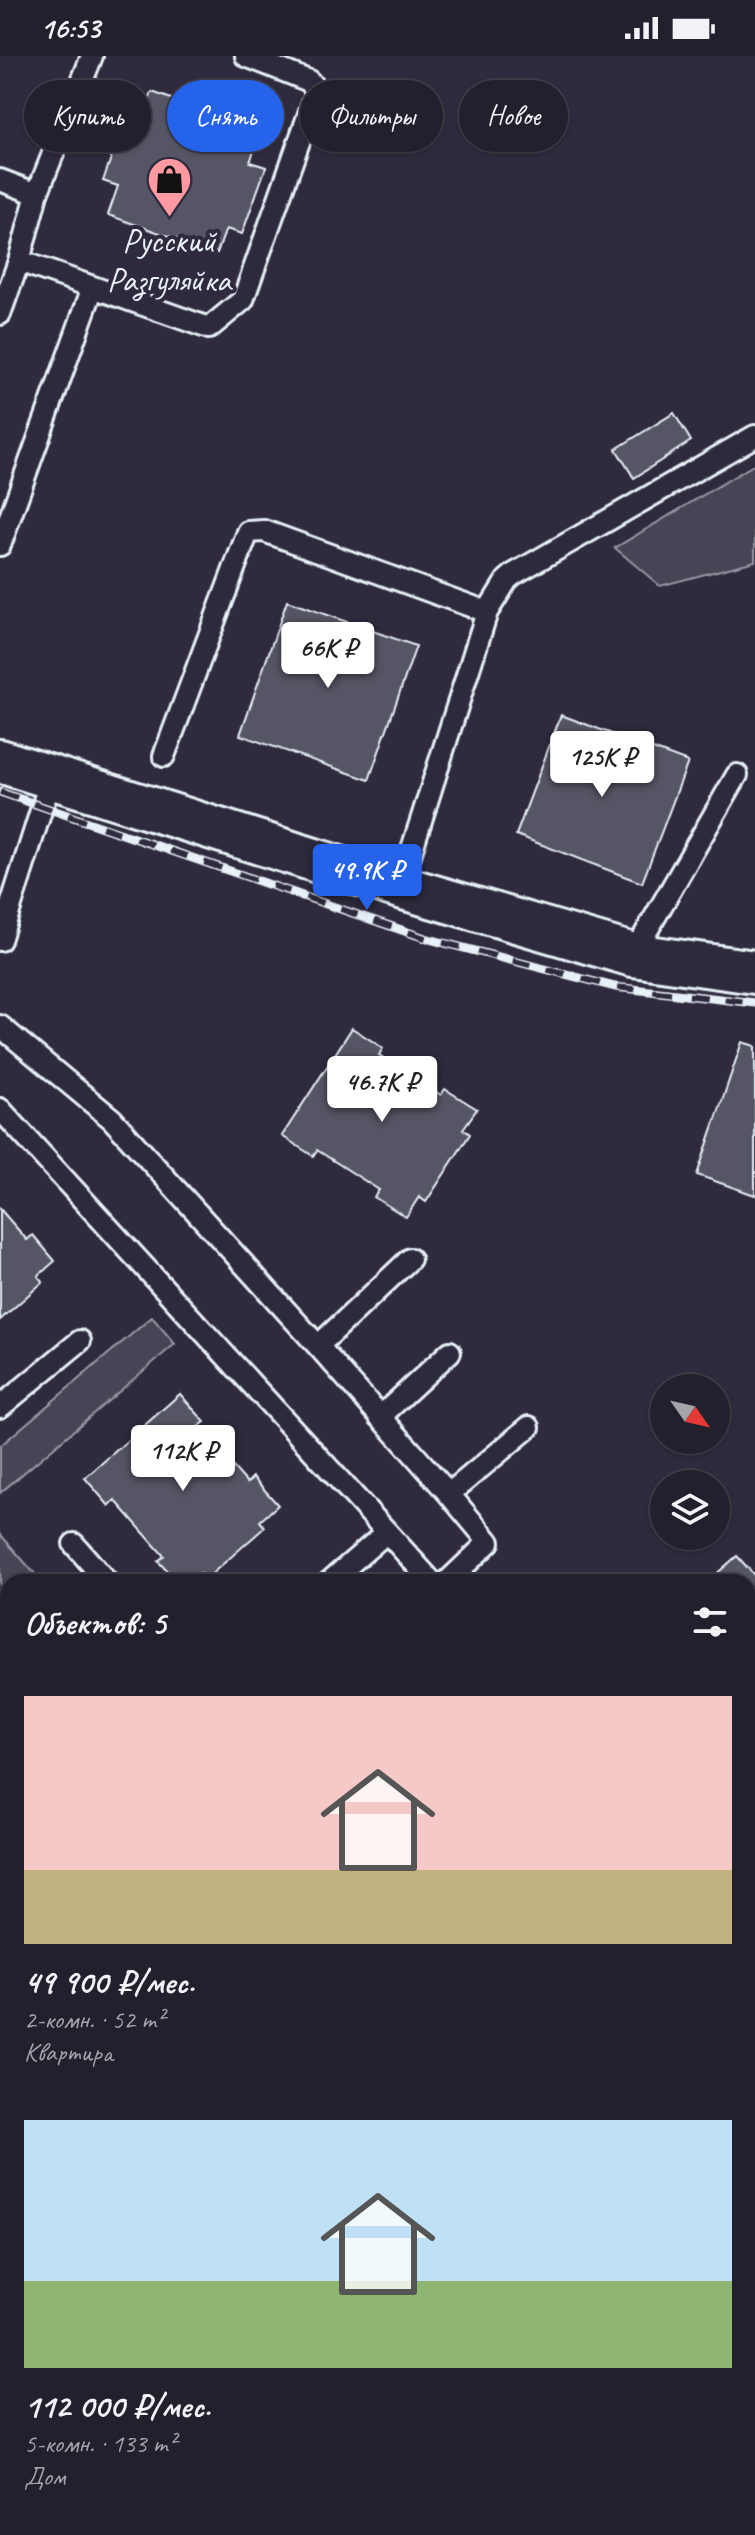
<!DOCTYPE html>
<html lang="ru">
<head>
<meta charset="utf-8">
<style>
	:root { --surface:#23202e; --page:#2f2d3a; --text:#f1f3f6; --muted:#a3a3aa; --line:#403e4a; --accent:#2563eb }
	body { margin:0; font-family:Caveat,sans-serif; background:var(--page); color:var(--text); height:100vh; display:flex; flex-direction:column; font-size:30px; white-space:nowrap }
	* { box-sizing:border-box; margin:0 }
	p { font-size:26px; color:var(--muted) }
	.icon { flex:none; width:44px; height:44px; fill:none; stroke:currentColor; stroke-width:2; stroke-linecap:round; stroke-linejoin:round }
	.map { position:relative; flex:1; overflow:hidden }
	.details { position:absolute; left:0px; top:1518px; width:756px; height:962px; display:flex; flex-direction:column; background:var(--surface); border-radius:24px 24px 0 0; box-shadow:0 2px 6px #0004,0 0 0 2px var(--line) }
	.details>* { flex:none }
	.guide { position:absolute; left:24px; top:24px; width:708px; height:72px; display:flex; gap:16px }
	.needle { width:52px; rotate:124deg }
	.tools { position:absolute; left:650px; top:1318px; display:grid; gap:16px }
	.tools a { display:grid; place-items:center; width:80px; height:80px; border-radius:50%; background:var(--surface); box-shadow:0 2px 6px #0004,0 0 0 2px var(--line); font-size:40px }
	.price { position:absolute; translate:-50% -68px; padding:0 18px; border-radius:8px; background:#fff; color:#222; font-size:26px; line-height:52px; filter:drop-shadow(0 2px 4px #0008) }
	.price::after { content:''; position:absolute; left:50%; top:48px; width:24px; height:18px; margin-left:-12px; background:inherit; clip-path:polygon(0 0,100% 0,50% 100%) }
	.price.current { background:var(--accent); color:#fff }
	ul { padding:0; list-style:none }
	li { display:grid; align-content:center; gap:16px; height:424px; padding:0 24px }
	li span { display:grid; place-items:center; height:248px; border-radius:0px; color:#555 }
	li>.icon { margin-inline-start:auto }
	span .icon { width:144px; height:144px; fill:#fffc; stroke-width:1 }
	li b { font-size:34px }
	h2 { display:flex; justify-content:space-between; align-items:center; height:96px; padding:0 24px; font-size:34px }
	.chip { padding:0 28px; border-radius:36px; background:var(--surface); box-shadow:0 2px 6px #0004,0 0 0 2px var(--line); font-size:28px; line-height:72px }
	.chip.current { background:var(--accent); color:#fff }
	.status { display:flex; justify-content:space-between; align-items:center; height:56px; padding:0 40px; background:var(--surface); direction:ltr }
	.status svg { height:22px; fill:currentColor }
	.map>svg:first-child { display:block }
	.green { fill:#464455; stroke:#979aa6; stroke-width:2 }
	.building { fill:#575565; stroke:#e8f1f8; stroke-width:2 }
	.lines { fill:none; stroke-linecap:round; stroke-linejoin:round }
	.service-casing { stroke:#e8f1f8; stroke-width:26 }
	.minor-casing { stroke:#e8f1f8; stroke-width:48 }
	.service { stroke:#2f2a3d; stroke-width:20 }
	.minor { stroke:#2f2a3d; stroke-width:42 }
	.rail-casing { stroke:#e8f1f8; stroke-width:9 }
	.rail { stroke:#2f2a3d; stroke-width:6; stroke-dasharray:18; stroke-linecap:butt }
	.labels { text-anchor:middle; stroke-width:8; stroke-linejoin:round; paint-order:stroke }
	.poi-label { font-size:34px; fill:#e8f1f8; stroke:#2f2a3d }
</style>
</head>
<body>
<div class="status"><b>16:53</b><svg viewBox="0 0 49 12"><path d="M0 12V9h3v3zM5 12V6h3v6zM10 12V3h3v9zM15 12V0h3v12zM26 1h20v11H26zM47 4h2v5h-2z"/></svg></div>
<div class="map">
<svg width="755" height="2479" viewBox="0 0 755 2479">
	<rect width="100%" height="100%" fill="#2f2a3d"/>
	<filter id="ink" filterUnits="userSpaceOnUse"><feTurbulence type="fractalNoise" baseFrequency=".0125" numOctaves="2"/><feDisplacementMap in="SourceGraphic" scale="16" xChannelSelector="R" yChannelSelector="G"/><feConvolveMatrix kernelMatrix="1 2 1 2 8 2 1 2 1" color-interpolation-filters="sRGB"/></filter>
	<g filter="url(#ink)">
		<path class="green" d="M755,408V505L660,530L615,492Z
			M152,1261L175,1288L0,1437V1390Z
			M0,1478L42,1526H8V1667L0,1658Z"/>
		<path class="building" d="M152,36L261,75L250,106L266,111L242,178L226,173L217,197L108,159L118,130L103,125L125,62L141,67Z
			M674,357L691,385L634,422L616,393Z
			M287,545L416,590L369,724L240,679Z
			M561,659L688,706L642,827L516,779Z
			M352,972L383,992L379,999L441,1039L445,1033L477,1053L463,1073L470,1078L426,1146L419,1141L406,1161L374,1141L379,1134L317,1094L313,1100L282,1080Z
			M742,986L755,990V1139L697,1119Z
			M0,1153L27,1184L33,1179L55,1205L38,1220L43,1226L0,1264Z
			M180,1338L205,1366L198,1371L247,1427L253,1421L278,1449L260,1465L265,1471L206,1523L200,1517L190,1526H177L158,1505L164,1500L115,1444L109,1450L85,1422Z
			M737,1500L755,1520V1695L751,1698L748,1695V1526H707Z
			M5,1681L8,1685V1734L0,1741V1686Z"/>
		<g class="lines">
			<defs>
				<path id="service" d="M0,124L37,138
					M19,205L209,272L243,244L317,35L309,25L246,0
					M0,258L19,205L37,138L92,0
					M0,489L93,231
					M487,556L507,524L514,518L755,380
					M164,700L248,476L264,475L487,556L400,831
					M0,884L51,723
					M633,899L737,719
					M0,970L112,1063L318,1290L449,1438L489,1486L447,1526
					M0,1053L387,1476L329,1526
					M318,1290L410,1203
					M0,1351L80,1285
					M380,1361L450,1296
					M449,1438L529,1371
					M387,1476L432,1526
					M74,1488L107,1526
					M0,1820L8,1813
					M0,1912L8,1905"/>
				<path id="minor" d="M0,705L400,831L633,899L755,916"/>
			</defs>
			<use href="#service" class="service-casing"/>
			<use href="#minor" class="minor-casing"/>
			<use href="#service" class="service"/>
			<use href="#minor" class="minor"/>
			<defs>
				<path id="rail" d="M0,736L425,882L615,931L755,947"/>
			</defs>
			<use href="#rail" class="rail-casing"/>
			<use href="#rail" class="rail"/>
		</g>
	</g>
	<defs>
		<symbol id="shop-pin" viewBox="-11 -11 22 30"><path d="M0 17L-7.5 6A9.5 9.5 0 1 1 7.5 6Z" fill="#ff9aa2" stroke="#2f2a3d"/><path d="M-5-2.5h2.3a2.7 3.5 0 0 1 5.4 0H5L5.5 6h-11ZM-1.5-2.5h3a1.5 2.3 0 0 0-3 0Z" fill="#111"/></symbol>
	</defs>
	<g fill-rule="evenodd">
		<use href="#shop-pin" x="144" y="98" width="51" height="69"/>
	</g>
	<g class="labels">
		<g class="poi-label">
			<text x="169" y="196">Русский<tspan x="169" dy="39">Разгуляйка</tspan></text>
		</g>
	</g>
</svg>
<div class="tools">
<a><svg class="needle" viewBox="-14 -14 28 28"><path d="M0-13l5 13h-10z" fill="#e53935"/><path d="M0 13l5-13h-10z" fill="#a3a3aa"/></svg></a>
<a><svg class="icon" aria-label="layers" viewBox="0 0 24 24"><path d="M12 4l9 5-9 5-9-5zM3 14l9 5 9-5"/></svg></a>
</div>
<b class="price" style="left:328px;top:634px">66K ₽</b>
<b class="price" style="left:602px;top:743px">125K ₽</b>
<b class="price current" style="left:367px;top:856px">49.9K ₽</b>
<b class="price" style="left:382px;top:1068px">46.7K ₽</b>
<b class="price" style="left:183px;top:1437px">112K ₽</b>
<div class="guide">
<a class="chip">Купить</a>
<a class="chip current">Снять</a>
<a class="chip">Фильтры</a>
<a class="chip">Новое</a>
</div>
<section class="details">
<h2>Объектов: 5<svg class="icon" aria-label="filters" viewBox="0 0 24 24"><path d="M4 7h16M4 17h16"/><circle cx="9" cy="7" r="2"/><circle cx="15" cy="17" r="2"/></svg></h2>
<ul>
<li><span style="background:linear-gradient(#f6c9c9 70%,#c2b280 0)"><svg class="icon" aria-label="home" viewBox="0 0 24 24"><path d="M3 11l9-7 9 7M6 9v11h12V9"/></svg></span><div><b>49 900 ₽/мес.</b><p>2-комн. · 52 m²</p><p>Квартира</p></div></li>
<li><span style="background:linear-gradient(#bfe0f5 65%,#8fb573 0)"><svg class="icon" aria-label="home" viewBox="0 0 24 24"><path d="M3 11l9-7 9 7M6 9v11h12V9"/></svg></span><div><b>112 000 ₽/мес.</b><p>5-комн. · 133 m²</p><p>Дом</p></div></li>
</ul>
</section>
</div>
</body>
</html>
